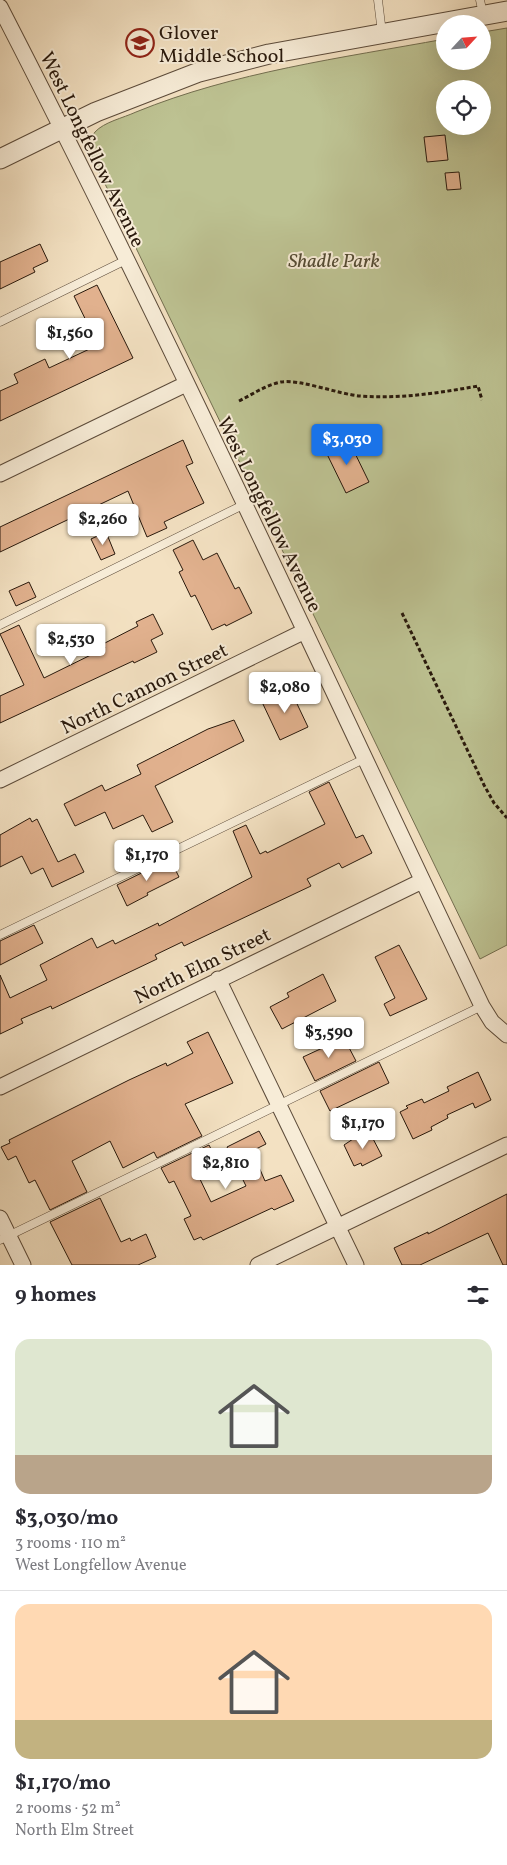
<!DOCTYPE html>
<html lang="en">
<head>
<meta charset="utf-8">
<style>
	:root { --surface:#fff; --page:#f7f7f7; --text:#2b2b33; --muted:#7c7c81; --line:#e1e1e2; --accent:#1a73e8 }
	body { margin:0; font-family:Vollkorn,serif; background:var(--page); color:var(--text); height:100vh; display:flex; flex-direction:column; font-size:19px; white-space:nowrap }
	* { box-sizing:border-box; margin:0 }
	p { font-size:16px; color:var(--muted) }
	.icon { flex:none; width:28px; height:28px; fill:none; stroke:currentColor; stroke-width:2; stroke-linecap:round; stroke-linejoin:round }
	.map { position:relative; height:1265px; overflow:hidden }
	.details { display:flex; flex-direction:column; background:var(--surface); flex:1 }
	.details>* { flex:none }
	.needle { width:32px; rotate:64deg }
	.tools { position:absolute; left:436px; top:15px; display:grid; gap:10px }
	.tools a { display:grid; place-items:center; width:55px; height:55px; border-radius:50%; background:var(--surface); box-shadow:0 5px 20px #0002; font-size:25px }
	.price { position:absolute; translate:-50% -42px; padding:0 11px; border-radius:5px; background:#fff; color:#222; font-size:16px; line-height:32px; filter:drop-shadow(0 1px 2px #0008) }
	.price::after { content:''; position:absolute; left:50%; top:30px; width:15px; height:11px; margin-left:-8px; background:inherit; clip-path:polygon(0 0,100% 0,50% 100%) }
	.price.current { background:var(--accent); color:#fff }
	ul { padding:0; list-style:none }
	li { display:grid; align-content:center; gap:10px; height:265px; padding:0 15px }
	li+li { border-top:1px solid var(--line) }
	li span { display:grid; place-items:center; height:155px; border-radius:15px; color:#555 }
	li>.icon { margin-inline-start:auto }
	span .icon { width:90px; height:90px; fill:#fffc; stroke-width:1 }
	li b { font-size:21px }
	h2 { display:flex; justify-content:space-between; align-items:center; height:60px; padding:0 15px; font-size:21px }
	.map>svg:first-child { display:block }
	.green { fill:#bdc292; stroke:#736e4f; fill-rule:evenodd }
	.building { fill:#e1b18e; stroke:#29190c }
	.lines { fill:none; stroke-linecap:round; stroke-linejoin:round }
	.service-casing { stroke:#5c4b3a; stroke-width:9 }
	.minor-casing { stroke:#5c4b3a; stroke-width:17 }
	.tertiary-casing { stroke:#5c4b3a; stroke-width:21 }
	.path { stroke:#29190c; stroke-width:3; stroke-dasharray:4 2.5; stroke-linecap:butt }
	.service { stroke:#f7ecd7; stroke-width:8 }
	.minor { stroke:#f7ecd7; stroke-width:15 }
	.tertiary { stroke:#f7ecd7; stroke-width:19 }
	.labels { text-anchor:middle; stroke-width:4; stroke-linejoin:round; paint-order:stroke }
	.poi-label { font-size:20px; fill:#29190c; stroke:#f7ecd7; text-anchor:start }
	.street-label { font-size:20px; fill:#29190c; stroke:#f7ecd7 }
	.park-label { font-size:20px; font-style:italic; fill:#554c34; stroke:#f7ecd7 }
</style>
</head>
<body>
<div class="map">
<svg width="507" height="1265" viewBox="0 0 507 1265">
	<rect width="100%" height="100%" fill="#f3e1c2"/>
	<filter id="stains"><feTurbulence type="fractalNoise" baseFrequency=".004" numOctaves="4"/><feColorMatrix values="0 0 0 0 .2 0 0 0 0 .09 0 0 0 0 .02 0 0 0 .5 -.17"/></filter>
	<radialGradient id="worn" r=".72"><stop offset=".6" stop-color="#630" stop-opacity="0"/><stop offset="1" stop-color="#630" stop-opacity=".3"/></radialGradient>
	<path class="green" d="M507,28V945L480,959L92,157C90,149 89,139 95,132C104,122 123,118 136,112C234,72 341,58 445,39V61H482L483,32ZM445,89H482V126H445Z"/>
	<path class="building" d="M445,135L448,160L427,162L424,137Z
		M459,172L461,189L447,190L445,173Z
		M40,244L48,261L33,268L35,272L0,289V262Z
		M97,285L133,358L0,421V391L18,383L14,374L45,359L49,368L98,345L74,296Z
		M348,439L369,482L346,493L325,450Z
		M183,440L193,463L186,466L204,503L164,522L167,528L147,537L128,491L0,552V527Z
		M106,532L115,554L101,560L91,539Z
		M193,540L203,560L217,553L235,589L239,587L252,613L226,626L225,624L212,630L195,595L191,597L179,572L183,570L173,550Z
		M29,582L36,597L16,606L9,591Z
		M153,614L163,634L151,640L157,652L134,663L133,661L0,723V696L24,685L0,634L19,625L44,678L105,648L103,644L138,626L136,622Z
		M290,689L308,727L280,740L262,702Z
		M234,720L244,741L155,786L173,822L152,832L143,815L113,829L105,812L75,826L64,804L102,785L105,791L141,774L137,765L208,729Z
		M329,782L356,838L363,835L372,853L342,868L339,863L307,879L311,886L184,946L182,942L155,955L157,959L52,1009L51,1006L21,1019L23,1023L0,1034V975L10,998L47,980L40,965L92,938L97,948L113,940L115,944L158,923L159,926L252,877L233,831L246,825L260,854L266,851L267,853L325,824L309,792Z
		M30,818L32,822L37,819L58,862L75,854L84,872L52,887L43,868L31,874L22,856L0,867V835Z
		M170,859L179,877L147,893L148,895L127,906L117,885Z
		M34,925L43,943L0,965V941Z
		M399,945L427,999L390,1016L384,1004L395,998L375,957Z
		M323,974L336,1001L282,1029L270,1007L289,997L287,993Z
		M208,1032L233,1083L185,1104L202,1136L157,1158L154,1152L123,1168L110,1141L72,1161L87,1192L50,1210L35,1180L29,1183L16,1156L8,1160L1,1147L10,1143L9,1140L129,1080L166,1063L167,1066L193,1053L187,1042Z
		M344,1038L356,1061L315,1081L303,1057Z
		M379,1062L389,1083L330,1111L320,1091Z
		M478,1072L491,1100L475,1108L473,1103L447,1115L448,1118L431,1127L432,1130L413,1139L400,1112L408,1108L406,1106L422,1099L424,1103L449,1091L447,1087Z
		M259,1131L266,1144L252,1151L265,1181L281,1175L294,1201L274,1210L272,1208L203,1240L201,1237L194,1240L184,1219L191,1216L174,1181L169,1183L161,1168L209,1145L215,1157L197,1166L201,1174L198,1175L211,1202L246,1186L227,1147Z
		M362,1133L363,1136L370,1133L382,1156L362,1166L361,1163L354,1166L344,1145Z
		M507,1194V1265H503L488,1233L420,1265H402L394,1248L428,1232V1234Z
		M100,1198L121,1242L130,1238L131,1241L146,1234L156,1257L138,1265H72L50,1222Z"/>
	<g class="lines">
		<defs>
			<path id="service" d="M378,0L382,33
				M480,0L483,14
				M0,322L126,260
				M0,625L243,505
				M0,935L364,759
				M0,1240L482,1006"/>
			<path id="minor" d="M0,7C169,335 323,672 482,1006L492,1022L507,1035
				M0,474L186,384
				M0,780L305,631
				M218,979L356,1265
				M0,1087L422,881
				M0,1218L23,1265
				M258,1265L507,1145"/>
			<path id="tertiary" d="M0,159L96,112L199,72L269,54L507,11"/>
		</defs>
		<use href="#service" class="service-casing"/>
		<use href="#minor" class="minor-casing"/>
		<use href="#tertiary" class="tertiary-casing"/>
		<path class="path" d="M239,401C253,394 266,385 281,382C300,379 338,394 360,396C400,399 439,393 478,386L482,400
			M402,613L484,785L494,803L507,818"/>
		<use href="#service" class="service"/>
		<use href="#minor" class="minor"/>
		<use href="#tertiary" class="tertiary"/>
	</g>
	<defs>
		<symbol id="school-ring" viewBox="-11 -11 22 22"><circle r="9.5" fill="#f7ecd7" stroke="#8f2418" stroke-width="1.5"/><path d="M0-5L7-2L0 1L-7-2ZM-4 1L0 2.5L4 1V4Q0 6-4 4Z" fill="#8f2418"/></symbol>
	</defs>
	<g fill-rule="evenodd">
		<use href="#school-ring" x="124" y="27" width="32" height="32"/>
	</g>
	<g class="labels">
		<g class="poi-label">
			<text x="159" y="39">Glover<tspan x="159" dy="23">Middle School</tspan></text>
		</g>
		<g class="street-label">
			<text transform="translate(93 149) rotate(64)" y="7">West Longfellow Avenue</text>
			<text transform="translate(270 514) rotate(64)" y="7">West Longfellow Avenue</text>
			<text transform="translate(144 688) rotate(-26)" y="7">North Cannon Street</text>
			<text transform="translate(202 965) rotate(-26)" y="7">North Elm Street</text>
		</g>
		<g class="park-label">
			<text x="334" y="267">Shadle Park</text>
		</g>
	</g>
	<rect width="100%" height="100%" filter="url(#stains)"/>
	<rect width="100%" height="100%" fill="url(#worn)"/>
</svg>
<div class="tools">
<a><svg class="needle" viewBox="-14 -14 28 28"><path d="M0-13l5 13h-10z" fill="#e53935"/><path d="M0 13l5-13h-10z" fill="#7c7c81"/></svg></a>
<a><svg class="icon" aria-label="locate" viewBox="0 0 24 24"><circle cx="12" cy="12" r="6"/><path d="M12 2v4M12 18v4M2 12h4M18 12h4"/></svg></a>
</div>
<b class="price" style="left:70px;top:360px">$1,560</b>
<b class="price current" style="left:347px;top:466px">$3,030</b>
<b class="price" style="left:103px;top:546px">$2,260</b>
<b class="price" style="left:71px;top:666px">$2,530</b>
<b class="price" style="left:285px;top:714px">$2,080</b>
<b class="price" style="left:147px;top:882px">$1,170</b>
<b class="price" style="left:329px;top:1059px">$3,590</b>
<b class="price" style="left:363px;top:1150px">$1,170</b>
<b class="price" style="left:226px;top:1190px">$2,810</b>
</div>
<section class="details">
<h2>9 homes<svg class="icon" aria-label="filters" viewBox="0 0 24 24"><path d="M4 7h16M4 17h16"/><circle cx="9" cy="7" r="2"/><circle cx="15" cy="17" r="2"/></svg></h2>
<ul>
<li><span style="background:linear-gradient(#dfe7d0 75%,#b9a48a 0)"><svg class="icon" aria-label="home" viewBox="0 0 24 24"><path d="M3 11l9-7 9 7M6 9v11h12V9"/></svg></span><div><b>$3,030/mo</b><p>3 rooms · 110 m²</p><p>West Longfellow Avenue</p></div></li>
<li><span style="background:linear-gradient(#ffd9b3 75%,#c2b280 0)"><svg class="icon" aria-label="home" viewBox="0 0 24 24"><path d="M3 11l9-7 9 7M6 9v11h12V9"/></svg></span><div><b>$1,170/mo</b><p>2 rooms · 52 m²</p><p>North Elm Street</p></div></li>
</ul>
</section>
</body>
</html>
